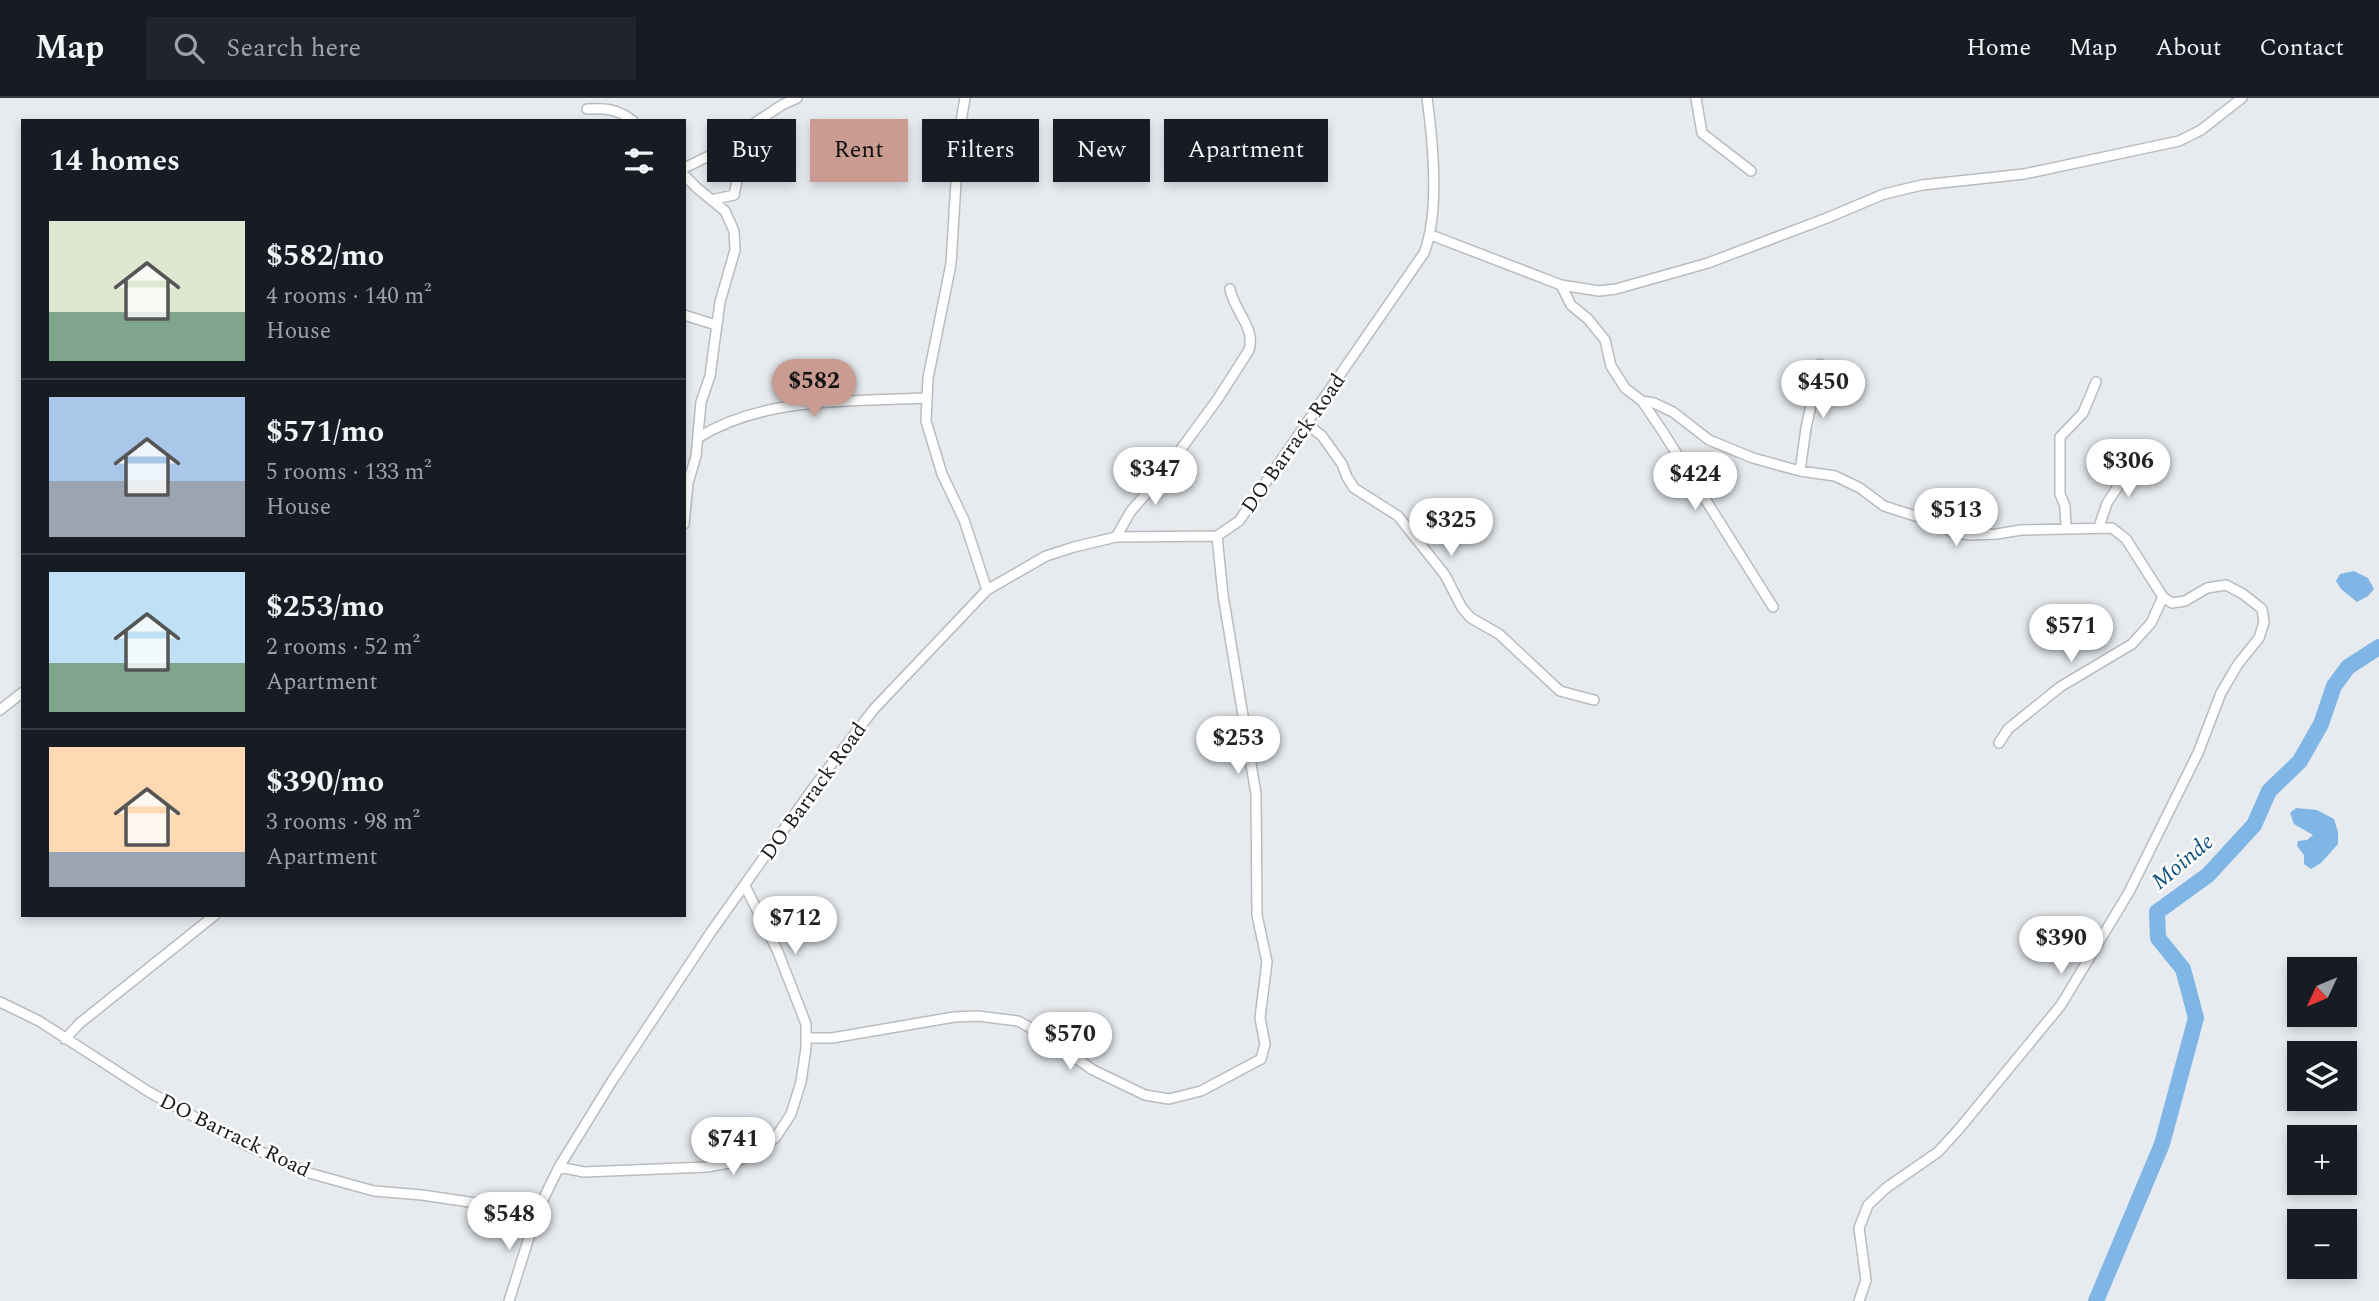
<!DOCTYPE html>
<html lang="en">
<head>
<meta charset="utf-8">
<style>
	:root { --surface:#171b24; --page:#20242c; --text:#f1f3f6; --muted:#9ea1a6; --line:#363941; --accent:#c99b91 }
	body { margin:0; font-family:Spectral,serif; background:var(--page); color:var(--text); height:100vh; display:flex; flex-direction:column; font-size:26px; white-space:nowrap }
	* { box-sizing:border-box; margin:0 }
	p { font-size:23px; color:var(--muted) }
	.icon { flex:none; width:38px; height:38px; fill:none; stroke:currentColor; stroke-width:2; stroke-linecap:round; stroke-linejoin:round }
	.map { position:relative; flex:1; overflow:hidden }
	.sheet { position:absolute; left:21px; top:21px; width:665px; height:798px; display:flex; flex-direction:column; background:var(--surface); border-radius:0px; box-shadow:0 4px 10px #0003 }
	.sheet>* { flex:none }
	.hud { position:absolute; left:707px; top:21px; width:665px; height:63px; display:flex; gap:14px }
	.needle { width:46px; rotate:226deg }
	.tools { position:absolute; left:2287px; top:859px; display:grid; gap:14px }
	.tools a { display:grid; place-items:center; width:70px; height:70px; border-radius:0px; background:var(--surface); box-shadow:0 4px 10px #0003; font-size:35px }
	.price { position:absolute; translate:-50% -60px; padding:0 16px; border-radius:24px; background:#fff; color:#222; font-size:23px; line-height:46px; filter:drop-shadow(0 2px 4px #0008) }
	.price::after { content:''; position:absolute; left:50%; top:42px; width:21px; height:16px; margin-left:-10px; background:inherit; clip-path:polygon(0 0,100% 0,50% 100%) }
	.price.on { background:var(--accent); color:#111 }
	ul { padding:0; list-style:none }
	li { display:flex; align-items:center; gap:21px; height:175px; padding:0 28px }
	li+li { border-top:2px solid var(--line) }
	li span { display:grid; place-items:center; flex:none; width:196px; height:140px; border-radius:0px; color:#555 }
	li>.icon { margin-inline-start:auto }
	span .icon { width:84px; height:84px; fill:#fffc; stroke-width:1 }
	li b { font-size:30px }
	h2 { display:flex; justify-content:space-between; align-items:center; height:84px; padding:0 28px; font-size:30px }
	.tag { padding:0 24px; border-radius:0px; background:var(--surface); box-shadow:0 4px 10px #0003; font-size:24px; line-height:63px }
	.tag.on { background:var(--accent); color:#111 }
	header { display:flex; align-items:center; gap:42px; box-sizing:border-box; height:98px; padding:0 35px; background:var(--surface); border-bottom:2px solid var(--line) }
	header strong { font-size:33px }
	nav { display:flex; gap:38px; margin-inline-start:auto; font-size:24px }
	.search { width:490px; height:63px; background:var(--page); display:flex; align-items:center; gap:18px; box-sizing:border-box; padding:0 24px; border-radius:0px; color:var(--muted); font-size:26px }
	.map>svg:first-child { display:block }
	.water { fill:#7fb6e5 }
	.lines { fill:none; stroke-linecap:round; stroke-linejoin:round }
	.river { stroke:#7fb6e5; stroke-width:16 }
	.minor-casing { stroke:#b8bcc0; stroke-width:12 }
	.minor { stroke:#fff; stroke-width:9 }
	.labels { text-anchor:middle; stroke-width:5; stroke-linejoin:round; paint-order:stroke }
	.street-label { font-size:21px; fill:#181a1b; stroke:#fff }
	.water-label { font-size:23px; font-style:italic; fill:#11507d; stroke:#fff }
</style>
</head>
<body>
<header>
<strong>Map</strong>
<div class="search"><svg class="icon" aria-label="search" viewBox="0 0 24 24"><circle cx="10" cy="10" r="6"/><path d="M15 15l6 6"/></svg>Search here</div>
<nav><a>Home</a><a>Map</a><a>About</a><a>Contact</a></nav>
</header>
<div class="map">
<svg width="2379" height="1203" viewBox="0 0 2379 1203">
	<rect width="100%" height="100%" fill="#e7ebef"/>
	<path class="water" d="M2354,473L2368,480L2374,491L2368,498L2357,504L2341,491L2336,483L2340,476Z
		M2296,710L2317,712L2334,721L2338,734V746L2321,765L2311,771L2304,766V757L2297,748L2298,743L2307,742L2313,737L2294,726L2290,715Z"/>
	<g class="lines">
		<path class="river" d="M2096,1203L2162,1046L2196,920L2183,871L2158,840L2157,814L2208,777L2254,727L2269,693L2300,663L2321,626L2334,588L2348,569L2379,549"/>
		<defs>
			<path id="minor" d="M965,0L959,35L951,166L928,280L926,323L942,376L964,422L987,492
				M1696,0L1702,35L1751,73
				M587,11C606,10 618,11 633,23
				M684,70L730,48L756,24L782,7L797,0
				M684,77L697,90L725,113L734,133L735,152L720,204L710,278L701,304L696,358L688,385L684,426
				M711,102L734,97L740,68L738,40
				M1431,137L1561,187L1599,193L1616,191L1708,165L1827,120L1884,96L1922,87L2024,76L2179,43L2201,32L2242,0
				M1561,187L1571,207L1588,221L1605,242L1611,268L1625,290L1642,303L1663,334L1773,509
				M684,217L716,227
				M1642,303L1654,305L1673,314L1709,342L1753,360L1800,373L1835,378L1860,390L1884,408L1934,424L1952,434L1970,437L1997,436L2021,432L2112,430L2126,441L2163,499L2172,505L2185,503L2207,490L2226,487L2243,496L2262,511L2264,524L2259,540L2238,566L2221,595L2198,655L2129,794L2061,907L1959,1031L1938,1054L1886,1090L1868,1107L1859,1130L1866,1182L1859,1203
				M1307,326L1322,338L1342,366L1347,379L1354,390L1398,418L1445,477L1462,510L1471,520L1499,536L1560,593L1594,602
				M699,339C767,298 850,304 926,300
				M1800,373L1806,330L1820,266
				M2099,429L2107,405L2117,390L2121,363
				M2066,430L2065,408L2060,396V339L2083,315L2096,284
				M1116,439L1131,413L1159,381L1217,302L1249,252C1256,230 1234,213 1230,191
				M0,612L23,594
				M1999,645L2008,631L2060,589L2132,546L2151,525L2163,499
				M0,904L39,923L149,994L246,1047L309,1075L374,1093L422,1097L537,1114L559,1069L612,983L711,834L814,689L874,611L987,492L1046,458L1074,449L1116,439L1217,438L1239,423L1424,155C1440,114 1433,44 1427,0
				M807,940H832L954,919L978,918L1018,923L1040,935L1093,972L1145,997L1169,1001L1201,993L1261,961L1265,946L1260,920L1267,864L1257,817L1256,696L1223,497L1217,438
				M65,941L80,925L215,817
				M559,1069L584,1074L707,1069L734,1064L755,1056L776,1039L791,1016L801,984L806,950V926L778,854L745,788
				M509,1203L537,1114"/>
		</defs>
		<use href="#minor" class="minor-casing"/>
		<use href="#minor" class="minor"/>
	</g>
	<g class="labels">
		<g class="street-label">
			<text transform="translate(1293 345) rotate(-55)" y="7">DO Barrack Road</text>
			<text transform="translate(813 693) rotate(-54)" y="7">DO Barrack Road</text>
			<text transform="translate(235 1037) rotate(26)" y="7">DO Barrack Road</text>
		</g>
		<g class="water-label">
			<text transform="translate(2182 763) rotate(-40)" y="8">Moinde</text>
		</g>
	</g>
</svg>
<div class="tools">
<a><svg class="needle" viewBox="-14 -14 28 28"><path d="M0-13l5 13h-10z" fill="#e53935"/><path d="M0 13l5-13h-10z" fill="#9ea1a6"/></svg></a>
<a><svg class="icon" aria-label="layers" viewBox="0 0 24 24"><path d="M12 4l9 5-9 5-9-5zM3 14l9 5 9-5"/></svg></a>
<a>+</a>
<a>−</a>
</div>
<b class="price on" style="left:814px;top:321px">$582</b>
<b class="price" style="left:1823px;top:322px">$450</b>
<b class="price" style="left:2128px;top:401px">$306</b>
<b class="price" style="left:1155px;top:409px">$347</b>
<b class="price" style="left:1695px;top:414px">$424</b>
<b class="price" style="left:1956px;top:450px">$513</b>
<b class="price" style="left:1451px;top:460px">$325</b>
<b class="price" style="left:2071px;top:566px">$571</b>
<b class="price" style="left:1238px;top:678px">$253</b>
<b class="price" style="left:795px;top:858px">$712</b>
<b class="price" style="left:2061px;top:878px">$390</b>
<b class="price" style="left:1070px;top:974px">$570</b>
<b class="price" style="left:733px;top:1079px">$741</b>
<b class="price" style="left:509px;top:1154px">$548</b>
<div class="hud">
<a class="tag">Buy</a>
<a class="tag on">Rent</a>
<a class="tag">Filters</a>
<a class="tag">New</a>
<a class="tag">Apartment</a>
</div>
<section class="sheet">
<h2>14 homes<svg class="icon" aria-label="filters" viewBox="0 0 24 24"><path d="M4 7h16M4 17h16"/><circle cx="9" cy="7" r="2"/><circle cx="15" cy="17" r="2"/></svg></h2>
<ul>
<li><span style="background:linear-gradient(#dfe7d0 65%,#7fa58c 0)"><svg class="icon" aria-label="home" viewBox="0 0 24 24"><path d="M3 11l9-7 9 7M6 9v11h12V9"/></svg></span><div><b>$582/mo</b><p>4 rooms · 140 m²</p><p>House</p></div></li>
<li><span style="background:linear-gradient(#a9c7e8 60%,#9aa5b1 0)"><svg class="icon" aria-label="home" viewBox="0 0 24 24"><path d="M3 11l9-7 9 7M6 9v11h12V9"/></svg></span><div><b>$571/mo</b><p>5 rooms · 133 m²</p><p>House</p></div></li>
<li><span style="background:linear-gradient(#bfe0f5 65%,#7fa58c 0)"><svg class="icon" aria-label="home" viewBox="0 0 24 24"><path d="M3 11l9-7 9 7M6 9v11h12V9"/></svg></span><div><b>$253/mo</b><p>2 rooms · 52 m²</p><p>Apartment</p></div></li>
<li><span style="background:linear-gradient(#ffd9b3 75%,#9aa5b1 0)"><svg class="icon" aria-label="home" viewBox="0 0 24 24"><path d="M3 11l9-7 9 7M6 9v11h12V9"/></svg></span><div><b>$390/mo</b><p>3 rooms · 98 m²</p><p>Apartment</p></div></li>
</ul>
</section>
</div>
</body>
</html>
